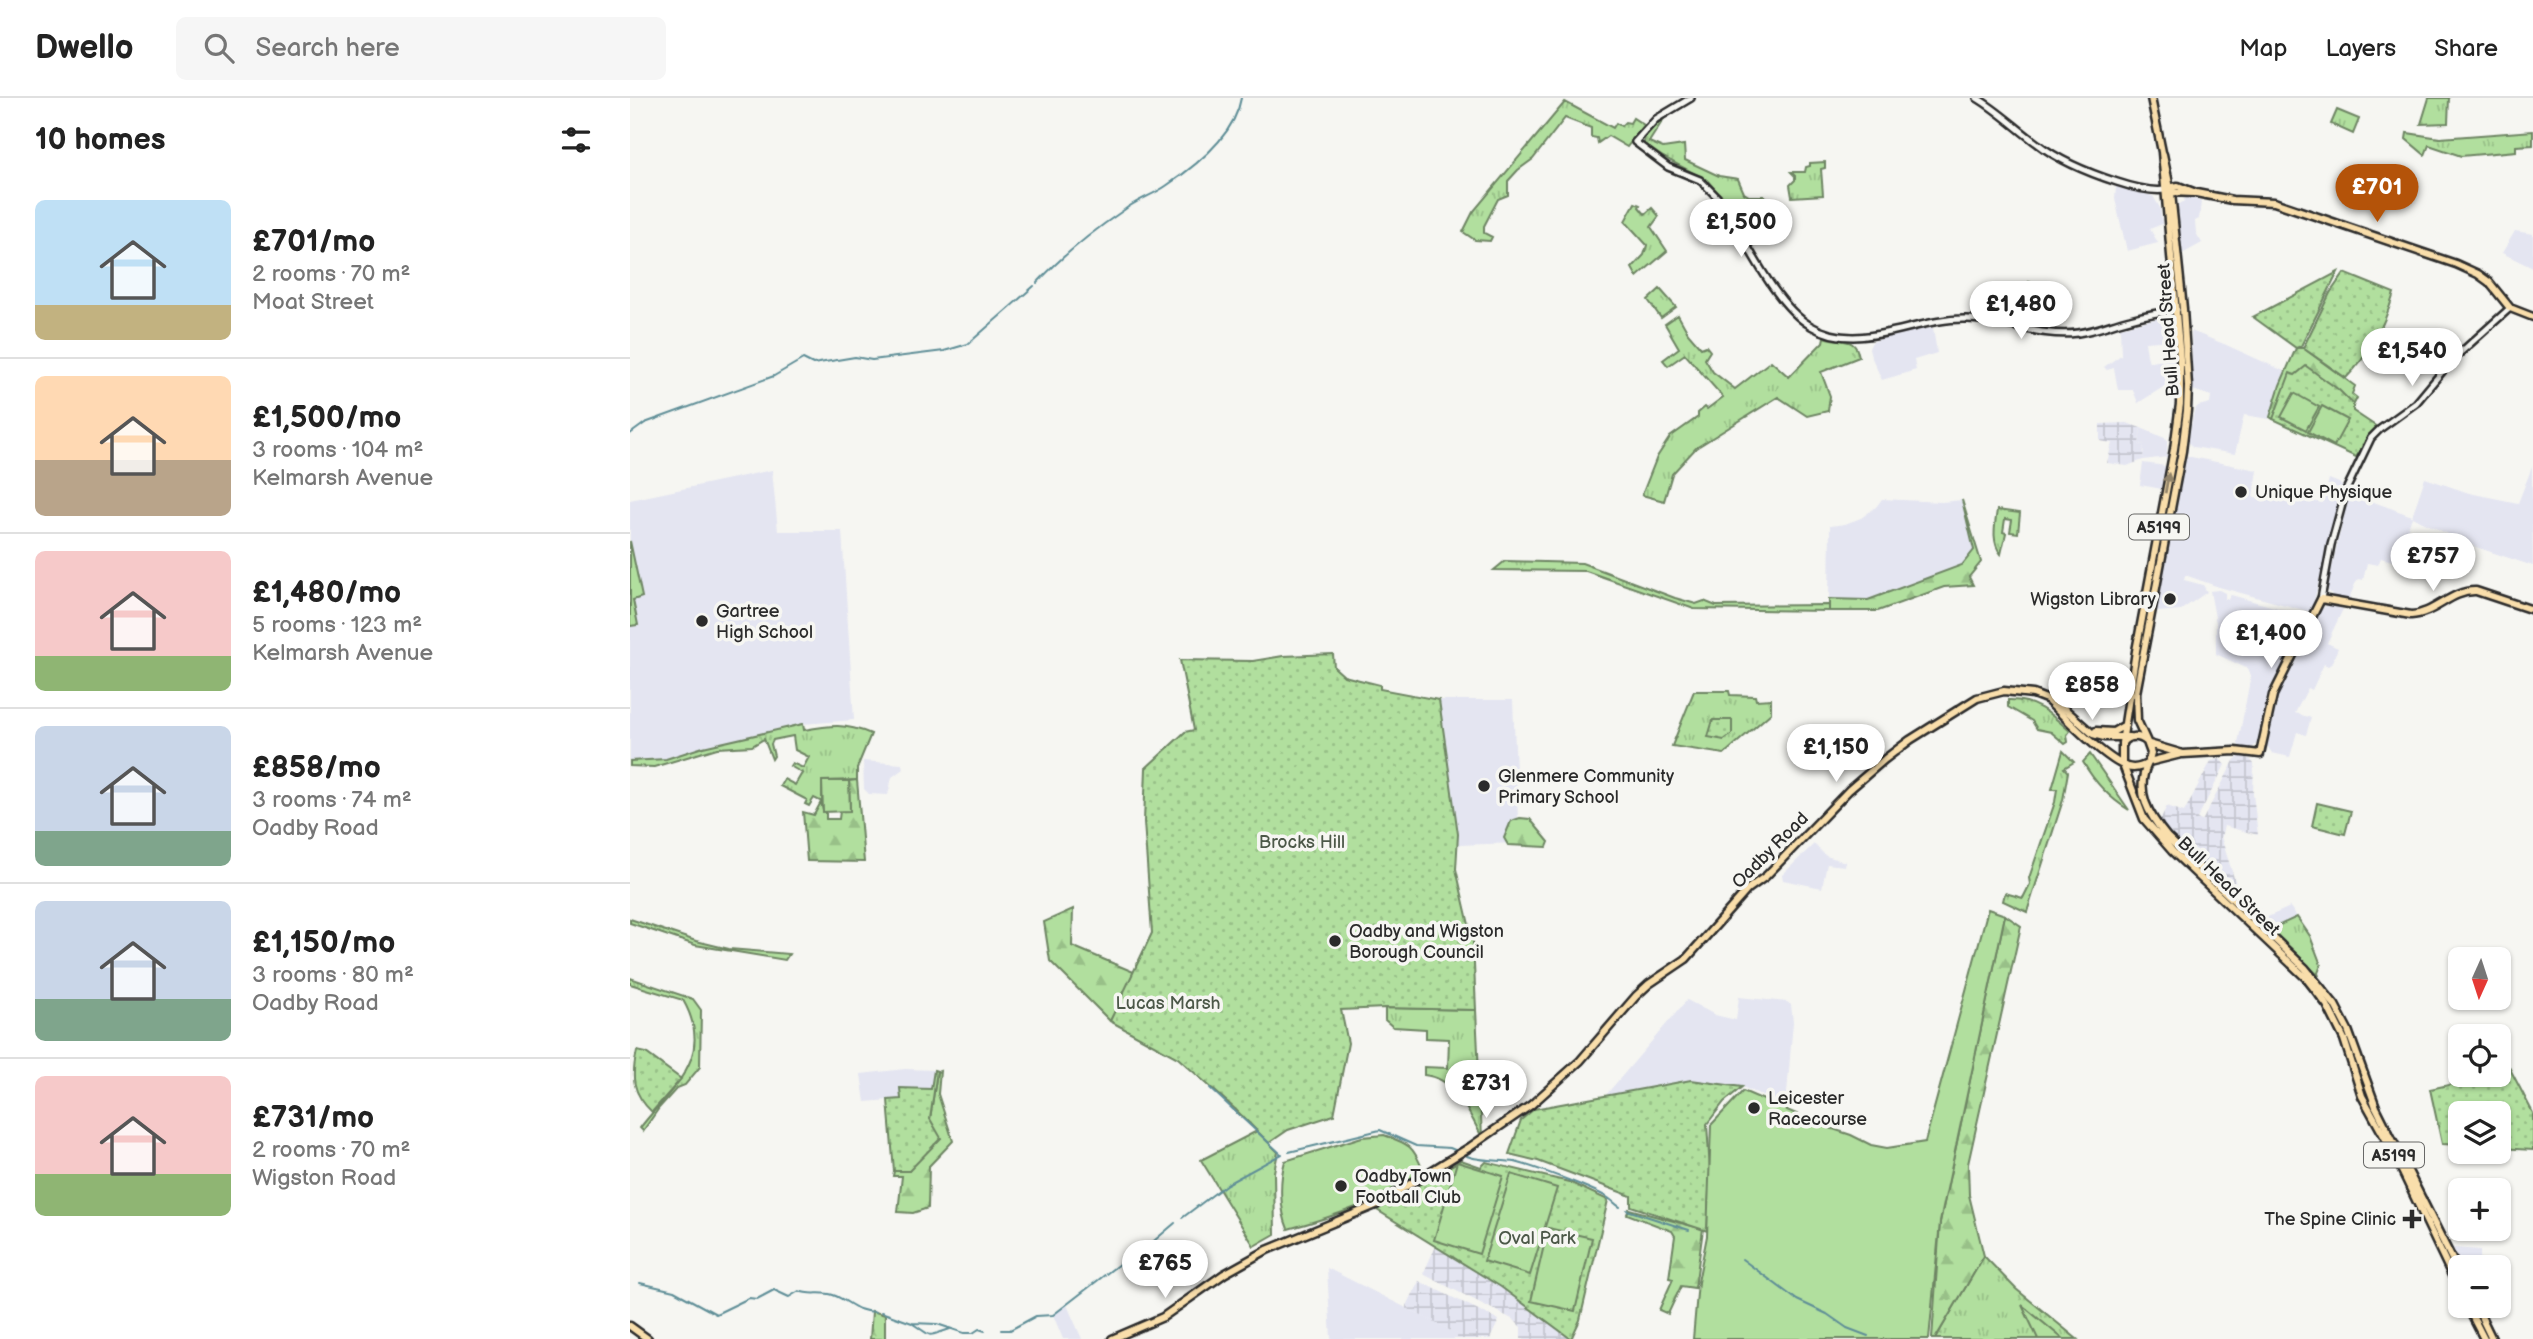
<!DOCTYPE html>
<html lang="en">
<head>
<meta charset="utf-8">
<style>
	:root { --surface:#fff; --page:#f6f6f6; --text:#222; --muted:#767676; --line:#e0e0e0; --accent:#b45309 }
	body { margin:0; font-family:"Balsamiq Sans",sans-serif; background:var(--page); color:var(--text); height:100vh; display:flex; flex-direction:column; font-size:26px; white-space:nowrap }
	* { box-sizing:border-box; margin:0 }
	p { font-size:23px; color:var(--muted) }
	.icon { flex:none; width:38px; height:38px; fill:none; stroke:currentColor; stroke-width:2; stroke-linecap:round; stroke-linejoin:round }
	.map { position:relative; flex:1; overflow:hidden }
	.details { display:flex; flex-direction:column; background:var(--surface); width:630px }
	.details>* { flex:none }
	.needle { width:46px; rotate:183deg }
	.fabs { position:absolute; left:1818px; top:849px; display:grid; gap:14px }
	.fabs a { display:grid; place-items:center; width:63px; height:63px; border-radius:10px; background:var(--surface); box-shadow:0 2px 5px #0004; font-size:35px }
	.price { position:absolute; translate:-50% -60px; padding:0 16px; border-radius:24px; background:#fff; color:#222; font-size:23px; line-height:46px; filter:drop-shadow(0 2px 4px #0008) }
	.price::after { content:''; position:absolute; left:50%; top:42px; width:21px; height:16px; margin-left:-10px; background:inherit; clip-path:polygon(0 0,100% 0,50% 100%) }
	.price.on { background:var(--accent); color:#fff }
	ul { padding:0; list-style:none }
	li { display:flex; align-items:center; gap:21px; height:175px; padding:0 35px }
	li+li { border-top:2px solid var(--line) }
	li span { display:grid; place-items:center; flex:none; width:196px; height:140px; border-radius:10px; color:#555 }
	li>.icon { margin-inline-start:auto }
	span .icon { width:84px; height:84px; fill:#fffc; stroke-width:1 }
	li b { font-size:30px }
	h2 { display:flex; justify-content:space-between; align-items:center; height:84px; padding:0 35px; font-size:30px }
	header { display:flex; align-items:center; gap:42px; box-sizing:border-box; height:98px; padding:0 35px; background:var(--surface); border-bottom:2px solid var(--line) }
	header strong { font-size:33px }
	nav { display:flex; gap:38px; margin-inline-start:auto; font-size:24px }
	.search { width:490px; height:63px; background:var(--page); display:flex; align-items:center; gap:18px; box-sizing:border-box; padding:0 24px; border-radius:10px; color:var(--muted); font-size:26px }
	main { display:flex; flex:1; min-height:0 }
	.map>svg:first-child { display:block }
	.built { fill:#e4e5f1 }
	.industrial { fill:url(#industrial-grid) }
	.grass { fill:url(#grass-tufts); stroke:#6e8564; stroke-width:2 }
	.forest { fill:url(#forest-firs); stroke:#6e8564; stroke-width:2 }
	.park { fill:url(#park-dots); stroke:#6e8564; stroke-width:2 }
	.pitch { fill:#b1df9e; stroke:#6e8564; stroke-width:2 }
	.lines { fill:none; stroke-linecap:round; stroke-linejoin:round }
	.stream { stroke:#5f8e97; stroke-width:2 }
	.minor-casing { stroke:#2b2b2b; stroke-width:10 }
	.major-casing { stroke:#2b2b2b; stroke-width:11 }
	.minor { stroke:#f6f6f2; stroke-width:5 }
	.major { stroke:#f9deab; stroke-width:6 }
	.oneway { fill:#92846b }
	.poi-dot { fill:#2b2b2b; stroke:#f6f6f2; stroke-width:2.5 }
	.labels { text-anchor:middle; stroke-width:7; stroke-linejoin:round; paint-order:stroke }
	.shield { fill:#f6f6f2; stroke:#686867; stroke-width:2 }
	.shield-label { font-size:16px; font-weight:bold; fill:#2b2b2b }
	.street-label { font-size:18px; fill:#2b2b2b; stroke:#f6f6f2 }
	.poi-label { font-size:18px; fill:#2b2b2b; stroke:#f6f6f2; text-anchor:start }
	.park-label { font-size:18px; fill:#4c5848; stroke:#f6f6f2 }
</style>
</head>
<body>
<header>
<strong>Dwello</strong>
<div class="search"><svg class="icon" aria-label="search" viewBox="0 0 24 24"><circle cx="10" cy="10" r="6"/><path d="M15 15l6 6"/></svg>Search here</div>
<nav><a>Map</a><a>Layers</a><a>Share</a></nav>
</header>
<main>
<section class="details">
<h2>10 homes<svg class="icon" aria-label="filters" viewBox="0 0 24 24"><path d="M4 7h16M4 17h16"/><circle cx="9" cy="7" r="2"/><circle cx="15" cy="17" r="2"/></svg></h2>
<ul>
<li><span style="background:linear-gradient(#bfe0f5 75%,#c2b280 0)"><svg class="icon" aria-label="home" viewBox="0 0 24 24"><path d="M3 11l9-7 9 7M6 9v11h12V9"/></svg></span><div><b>£701/mo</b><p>2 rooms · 70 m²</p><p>Moat Street</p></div></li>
<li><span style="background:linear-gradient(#ffd9b3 60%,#b9a48a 0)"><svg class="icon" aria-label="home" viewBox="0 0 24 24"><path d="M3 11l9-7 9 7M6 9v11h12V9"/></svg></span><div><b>£1,500/mo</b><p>3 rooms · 104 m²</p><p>Kelmarsh Avenue</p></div></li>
<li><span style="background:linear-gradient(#f6c9c9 75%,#8fb573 0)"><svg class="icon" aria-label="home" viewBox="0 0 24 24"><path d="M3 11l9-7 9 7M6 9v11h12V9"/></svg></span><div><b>£1,480/mo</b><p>5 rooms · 123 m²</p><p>Kelmarsh Avenue</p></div></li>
<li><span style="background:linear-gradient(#c9d6e8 75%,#7fa58c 0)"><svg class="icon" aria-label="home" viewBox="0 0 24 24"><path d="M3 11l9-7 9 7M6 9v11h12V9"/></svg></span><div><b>£858/mo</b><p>3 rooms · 74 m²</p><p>Oadby Road</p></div></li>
<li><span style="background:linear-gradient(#c9d6e8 70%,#7fa58c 0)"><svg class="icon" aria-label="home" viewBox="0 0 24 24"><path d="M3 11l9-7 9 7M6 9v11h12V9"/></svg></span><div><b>£1,150/mo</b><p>3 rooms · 80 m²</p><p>Oadby Road</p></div></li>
<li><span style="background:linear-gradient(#f6c9c9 70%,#8fb573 0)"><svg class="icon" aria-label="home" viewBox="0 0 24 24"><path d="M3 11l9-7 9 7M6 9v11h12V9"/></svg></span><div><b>£731/mo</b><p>2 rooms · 70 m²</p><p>Wigston Road</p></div></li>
</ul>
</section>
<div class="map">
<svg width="1903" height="1241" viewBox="0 0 1903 1241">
	<defs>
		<pattern id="industrial-grid" width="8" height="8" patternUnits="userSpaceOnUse" patternTransform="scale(1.75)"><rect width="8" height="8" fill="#e4e5f1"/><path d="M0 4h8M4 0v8" fill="none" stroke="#c4c5cf"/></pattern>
		<pattern id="grass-tufts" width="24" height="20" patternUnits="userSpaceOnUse" patternTransform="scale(1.75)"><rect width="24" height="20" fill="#b1df9e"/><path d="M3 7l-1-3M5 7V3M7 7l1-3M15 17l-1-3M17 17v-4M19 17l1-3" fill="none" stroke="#98c088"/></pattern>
		<pattern id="forest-firs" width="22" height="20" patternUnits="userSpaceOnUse" patternTransform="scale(1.75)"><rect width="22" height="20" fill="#b1df9e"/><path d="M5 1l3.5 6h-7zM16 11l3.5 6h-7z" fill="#98c088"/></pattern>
		<pattern id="park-dots" width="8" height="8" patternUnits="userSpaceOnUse" patternTransform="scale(1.75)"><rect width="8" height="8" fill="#b1df9e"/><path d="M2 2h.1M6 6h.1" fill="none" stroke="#98c088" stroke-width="1.8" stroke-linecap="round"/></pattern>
	</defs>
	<rect width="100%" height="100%" fill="#f6f6f2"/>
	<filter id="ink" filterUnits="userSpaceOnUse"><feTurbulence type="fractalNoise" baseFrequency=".0143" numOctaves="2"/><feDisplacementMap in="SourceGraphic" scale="14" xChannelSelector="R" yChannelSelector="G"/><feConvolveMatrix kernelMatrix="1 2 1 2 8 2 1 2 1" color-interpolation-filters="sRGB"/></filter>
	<g filter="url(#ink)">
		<path class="built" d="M1486,89L1523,98L1530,110L1532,126L1520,131L1528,145L1497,153L1485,101Z
			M1555,99L1571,103L1569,121L1565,123L1566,135L1572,145L1552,156L1547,106L1553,105Z
			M1885,133L1903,136V170L1872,155Z
			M1534,219L1538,220L1542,242L1515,244L1517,257L1519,264L1545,261L1546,281L1508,305L1503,292H1488L1484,270L1477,272L1474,269L1491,257L1490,229Z
			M1303,230L1307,255L1284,262L1286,272L1252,282L1241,258L1239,250L1242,244L1272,234Z
			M1561,233L1594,246L1656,274L1639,321L1614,317L1605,356L1563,349L1558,344L1564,313L1568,308L1580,305L1581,298L1563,292Z
			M1511,330L1537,341V359L1513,362L1514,347L1509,346Z
			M1556,358L1627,372L1623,399L1635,400L1637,395L1693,405L1699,381L1709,385L1716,392L1712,395L1681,514L1589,489L1555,477L1554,482L1573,487L1577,494L1551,512L1528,514L1527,510Z
			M1513,365L1536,368L1532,391L1510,387Z
			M1902,369L1903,468L1846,449L1782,419L1766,464L1751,460L1748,467L1737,465L1733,482L1729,481L1725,486L1718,503L1704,499L1697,491L1719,395L1782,418L1795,380L1839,395L1888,405Z
			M142,372L148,433H212L224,622L173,626L73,649L35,661L0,663V402Z
			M1252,401L1312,404L1332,402L1344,452L1332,467L1238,502L1199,501L1200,428L1215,426L1231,420L1246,409Z
			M1589,492L1595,495V501H1598L1601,497L1662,514L1678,521L1638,602L1629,643L1620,652L1610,650L1608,645L1621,577L1616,570L1586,556V525L1580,493Z
			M1699,507L1713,511L1697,545L1708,550L1701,566L1698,568L1694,566L1682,592L1678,590L1665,615L1681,620L1676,637L1667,634L1660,659L1642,655L1637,648L1649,596L1679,539L1690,511Z
			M809,602H883L889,745L827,747L828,736Z
			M233,663L272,666L273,671L262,679L258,697L239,696L234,691Z
			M1184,746L1196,758L1216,764L1215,768L1197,766L1192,790L1153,782L1152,777Z
			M1660,809L1667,819L1642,831L1631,822Z
			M1109,899L1157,904L1161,907L1163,924L1156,1007L1112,989L1079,984L975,998L1057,902L1085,917L1106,922Z
			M275,971L304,972L301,991L270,990L271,1001L235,1004L231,976Z
			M1823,1150L1850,1152V1164H1858V1169H1832Z
			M697,1170L828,1236L827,1241H701Z
			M437,1207L452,1241H433L423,1217Z"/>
		<path class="industrial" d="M1497,325L1511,330L1509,346L1514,347L1513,362L1497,368L1477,365L1482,345L1470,343V326Z
			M1611,658L1620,661L1624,666L1623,696L1628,737L1594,728L1591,739L1612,805L1568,766L1531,728L1530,722L1537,708L1554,714L1581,663L1590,661L1595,667L1567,721L1572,723L1605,661Z
			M806,1148L872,1189L941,1241H891V1229L884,1222L793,1176Z
			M789,1183L869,1222L860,1241H827V1236L776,1210Z"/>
		<path class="grass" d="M1799,0H1819L1818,25L1791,26Z
			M935,4L983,30L986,25L991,28L995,24L1000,25L1003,20L1014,27L997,49L978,38L968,45L967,40L961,39V30L935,20L903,61L888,72L878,83V97L868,101L854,128V135L862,139L860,143L845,142L833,134L843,114Z
			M1707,12L1729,21L1723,36L1701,26Z
			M1035,19L1019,44L1033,50L1054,47L1055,62L1089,78L1108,81L1114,95L1119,98H1135V103L1105,114L1077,82L1033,59L1014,46L1015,37Z
			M1903,33V47L1886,48V53L1831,58L1799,47L1795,57L1776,41L1777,35L1810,40Z
			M1195,64V70L1191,71L1193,97L1162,99L1160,87L1165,82V78L1161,74H1175L1176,69L1180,68V65Z
			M1005,105L1010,107L1009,109L1015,116L1022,110L1029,118L1021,129L1037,153L1007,179L1002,170L1014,157L1017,147L995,123Z
			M1399,184L1404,185V207L1412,208V230L1397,225Z
			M1030,191L1046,209L1031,220L1018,202Z
			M1048,217L1058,235L1071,250L1076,248L1080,253L1075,261L1083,274L1105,291L1141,263L1159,279L1193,244L1194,239C1211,245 1226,238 1229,259L1191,274L1200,298L1198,313L1177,318L1148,299L1066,350L1042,376L1034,403L1012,397L1027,359L1040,339L1068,319V315L1075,309L1077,311L1093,299L1055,256L1038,268L1033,262L1049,250L1035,226Z
			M1367,412L1390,415L1388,435L1380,434L1382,422L1375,421L1373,434L1376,435L1371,456C1361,444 1365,427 1367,412Z
			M875,463L952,465L1045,500L1066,506L1074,503L1086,508L1199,507V513L1064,511L956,473L864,472Z
			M1064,593H1099L1100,597L1125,598L1126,602L1141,601V615L1094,656L1042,648Z
			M1378,602C1405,601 1421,616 1440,633L1437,637L1438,644L1435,646L1421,634L1407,631L1402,623L1378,609Z
			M173,626L174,632C201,627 215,625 241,636L227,670V682L192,683V704L184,700L179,708L175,706L177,702L150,688L154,681L165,687L172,675L160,668L162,665L173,670L179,659L165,652L163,638L143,642L141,646L144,658L142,661L134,641L122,648L87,650L24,669L0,668V663L36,661L73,649Z
			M1433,653L1444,664L1434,670L1438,674L1433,702L1397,814L1373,803L1375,795L1393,800L1400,786L1399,780L1425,704L1427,691H1422Z
			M1460,656L1499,712C1479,700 1465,685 1453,664Z
			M1667,819L1680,838L1691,867L1688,875L1689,878L1641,831Z
			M0,821L66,843L99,851L159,856L155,862L65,847L0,825Z
			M0,880L63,901L71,912L70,969L55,987L47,990L29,1010L13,1033L10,1030C42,988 86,960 53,902L0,886Z
			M755,910L846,912L852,1039C838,1014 826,980 794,977V969L818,970L819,941L796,940V931L763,929L755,922Z
			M627,1033L648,1054L644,1074L645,1136L624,1148L571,1062Z
			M1354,1158L1386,1191L1447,1241H1305Z"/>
		<path class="forest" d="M1666,250H1673L1725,288L1722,296L1727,300L1723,308L1702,294L1651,311L1643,321L1640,319L1650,287Z
			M1332,402L1351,464L1339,479L1343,487L1314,489L1248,513H1199V501L1238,502L1332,467L1344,452Z
			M227,682L234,764L177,763L173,714L184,717L191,704L193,713H196V721H209L210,713H220L219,683Z
			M890,720L900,721L919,744L917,749L878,747L874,740L881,723Z
			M443,811L442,848L506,875L480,923L420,863L414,824Z
			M1375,817L1391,828L1338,1066L1339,1097L1354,1158L1305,1241H1302L1310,1124Z
			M310,973L308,996L323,1043L299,1068L298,1110L283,1115L268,1114L272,1078H263L264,1073H279L300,1021L307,974Z
			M999,1111L1073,1131L1065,1190L1051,1188L1038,1216L1029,1212L1043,1181L1039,1180L1045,1138L1042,1133L997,1116Z
			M1392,1207L1433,1241H1408Z
			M242,1213L255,1217V1241H240Z"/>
		<path class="park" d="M1708,174L1671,248L1666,250L1623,219Z
			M1714,175L1764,195C1755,226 1740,256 1716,280L1673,250L1700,195Z
			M1676,268L1709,292L1723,306V313L1747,329L1726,359L1643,321L1660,275L1665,277Z
			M703,556L704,569L714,578L750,587V591L809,602L828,736L826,771L843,844L846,912L755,910L711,912L718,945L704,1017L658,1032L639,1045L605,1011L548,960L480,923L522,835L514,724L516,670L555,634L564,632L550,562L623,563L653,558Z
			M1083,622H1102V636L1094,642L1078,639Z
			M1687,705L1721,713L1715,736L1682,728Z
			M7,953L16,955L51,981L22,1014C2,995 1,979 7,953Z
			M1879,969L1903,1015V1052L1869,1050V1015H1830V1047L1812,1046L1800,991L1869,976V973Z
			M304,972L307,973L300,1021L311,1040L279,1073H264L258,1002L271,1001L270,990L301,991Z
			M1061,982L1112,989L1094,1004L1077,1026L1080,1073L1077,1133L1001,1108V1098L908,1063L879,1056L891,1022L904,1011Z
			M831,1062L851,1069L856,1064L939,1084L978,1102L950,1222L941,1241L871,1189L747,1112Z"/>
		<path class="pitch" d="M1664,295L1689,309L1676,332L1651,319Z
			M1692,308L1718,322L1704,348L1678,334Z
			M0,443L12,499L3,502L8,527L0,528Z
			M192,683H219L220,713L193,714Z
			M1358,811L1375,817L1310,1124L1299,1241H1063L1068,1184L1077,1138L1081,1027L1113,993L1194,1028L1221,1037L1241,1047L1257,1050L1295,1044Z
			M754,1037C779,1046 784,1048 793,1073C752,1102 707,1118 658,1131C650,1112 649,1084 655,1063L732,1039Z
			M827,1064L873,1078L849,1156L804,1142Z
			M881,1076L927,1090L900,1177L854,1163Z
			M918,1130L962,1140L945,1213L901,1203Z"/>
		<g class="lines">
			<path class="stream" d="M407,185C433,157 463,133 494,112C507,102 523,97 536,88C566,68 605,37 611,0
				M0,336L15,325L144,278L173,261L183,266L225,259L242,262L314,253L338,246L404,188
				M580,990L651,1056
				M659,1054L750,1032L786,1048L820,1050L827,1053
				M837,1058C848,1063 871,1062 885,1064C904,1069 967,1091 981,1102C984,1104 986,1107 990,1109
				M997,1112L1059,1132
				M552,1120L597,1086L652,1056
				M1112,1161L1167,1202L1197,1216L1217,1230L1238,1238
				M10,1185L44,1193L86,1216L119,1200L127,1201L144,1192L159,1199L169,1193C180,1198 192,1193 203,1197C220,1203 225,1214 246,1214
				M251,1214L282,1225L307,1226L334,1235H343L349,1231L355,1233
				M283,1226C305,1240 294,1239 320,1231
				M371,1232H380L406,1218L423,1217L489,1166L499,1161L505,1153L511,1148H518L545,1125"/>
			<defs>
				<path id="minor" d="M1061,0L1026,21L1005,44L1038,69L1070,82L1091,103C1115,140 1144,207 1181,228C1229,257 1286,219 1337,221C1375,222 1410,240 1448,235C1466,233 1483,225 1500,221C1515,217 1531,214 1547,212
					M1347,0C1369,13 1387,31 1408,46C1431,64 1459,75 1487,84C1502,89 1519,94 1535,92
					M1691,501L1701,447L1716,392L1741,340L1750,331L1786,305L1821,263L1880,210"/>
				<path id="major" d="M1538,90L1548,88L1566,95L1602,102L1644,104L1826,166L1848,176L1859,184L1880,210L1903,219
					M1540,94L1564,95
					M1419,604C1438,622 1474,660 1497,669C1504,671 1512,669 1518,665L1521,655L1517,644C1509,637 1498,637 1492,645V666
					M1466,633L1483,634L1495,627
					M1517,644L1507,622L1506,595L1552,353L1557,312L1558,288L1553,211L1541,95L1533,56
					M1492,645L1506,553L1544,351L1550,306V261L1532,54L1521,0
					M1519,646L1553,656L1605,653L1630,656L1643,597L1691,501L1781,517C1805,516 1821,492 1846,493L1903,512
					M1519,664L1551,656
					M1518,665C1504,694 1519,717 1537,739L1675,870L1705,907L1718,932L1746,1009L1830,1177
					M1493,667L1514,721L1542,753L1676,880L1697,907L1714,941L1732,998L1763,1054L1830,1194
					M1837,1208L1854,1241
					M1846,1208L1862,1241
					M0,1228L18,1241
					M482,1241L533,1219L594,1176L637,1152L746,1107L840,1049L901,1007L950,963L1006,898L1019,886L1056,861L1118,791L1136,778L1219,692L1255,661L1280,642L1347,600L1374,593L1403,596L1429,606L1463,636L1474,639H1499"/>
			</defs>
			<use href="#minor" class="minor-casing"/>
			<use href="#major" class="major-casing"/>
			<use href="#minor" class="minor"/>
			<use href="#major" class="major"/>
		</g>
		<defs><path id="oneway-solid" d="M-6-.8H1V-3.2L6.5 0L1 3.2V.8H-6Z" transform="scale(1.75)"/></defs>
		<use class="oneway" href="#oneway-solid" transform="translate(1537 385) rotate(-80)"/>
	</g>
	<g class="poi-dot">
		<circle cx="1611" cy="394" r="7"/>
		<circle cx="1540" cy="501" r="7"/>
		<circle cx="72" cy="523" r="7"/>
		<circle cx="854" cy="688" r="7"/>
		<circle cx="705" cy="843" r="7"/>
		<circle cx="1124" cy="1010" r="7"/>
		<circle cx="711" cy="1088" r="7"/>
		<path d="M1778.5 1110.5h7v7h7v7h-7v7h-7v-7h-7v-7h7z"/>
	</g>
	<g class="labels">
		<g class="shield">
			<rect x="1499" y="416.5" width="60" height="25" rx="5"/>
			<rect x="1734" y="1044.5" width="60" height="25" rx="5"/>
		</g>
		<g class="shield-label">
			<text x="1529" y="435">A5199</text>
			<text x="1764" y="1063">A5199</text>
		</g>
		<g class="street-label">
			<text transform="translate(1538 232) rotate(-94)" y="6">Bull Head Street</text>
			<text transform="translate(1140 752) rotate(-45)" y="6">Oadby Road</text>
			<text transform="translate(1599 788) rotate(44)" y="6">Bull Head Street</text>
		</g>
		<g class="poi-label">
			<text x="1625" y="400">Unique Physique</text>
			<text x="1526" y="507" text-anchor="end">Wigston Library</text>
			<text x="86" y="519">Gartree<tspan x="86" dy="21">High School</tspan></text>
			<text x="868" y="684">Glenmere Community<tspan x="868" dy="21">Primary School</tspan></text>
			<text x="719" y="839">Oadby and Wigston<tspan x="719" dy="21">Borough Council</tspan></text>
			<text x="1138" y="1006">Leicester<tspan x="1138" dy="21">Racecourse</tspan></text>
			<text x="725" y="1084">Oadby Town<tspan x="725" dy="21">Football Club</tspan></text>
			<text x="1766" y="1127" text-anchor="end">The Spine Clinic</text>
		</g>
		<g class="park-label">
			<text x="672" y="750">Brocks Hill</text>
			<text x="538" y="911">Lucas Marsh</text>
			<text x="907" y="1146">Oval Park</text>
		</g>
	</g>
</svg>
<div class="fabs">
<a><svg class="needle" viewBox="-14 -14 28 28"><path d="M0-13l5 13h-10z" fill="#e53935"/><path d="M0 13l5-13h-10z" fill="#767676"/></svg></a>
<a><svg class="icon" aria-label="locate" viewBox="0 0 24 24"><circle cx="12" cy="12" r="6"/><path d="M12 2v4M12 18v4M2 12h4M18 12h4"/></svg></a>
<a><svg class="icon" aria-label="layers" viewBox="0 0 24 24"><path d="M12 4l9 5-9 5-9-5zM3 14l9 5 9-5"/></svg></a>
<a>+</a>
<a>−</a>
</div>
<b class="price on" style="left:1747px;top:126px">£701</b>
<b class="price" style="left:1111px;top:161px">£1,500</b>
<b class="price" style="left:1391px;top:243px">£1,480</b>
<b class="price" style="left:1782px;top:290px">£1,540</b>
<b class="price" style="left:1803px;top:495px">£757</b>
<b class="price" style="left:1641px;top:572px">£1,400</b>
<b class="price" style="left:1462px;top:624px">£858</b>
<b class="price" style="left:1206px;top:686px">£1,150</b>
<b class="price" style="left:856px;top:1022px">£731</b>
<b class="price" style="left:535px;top:1202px">£765</b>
</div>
</main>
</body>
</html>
